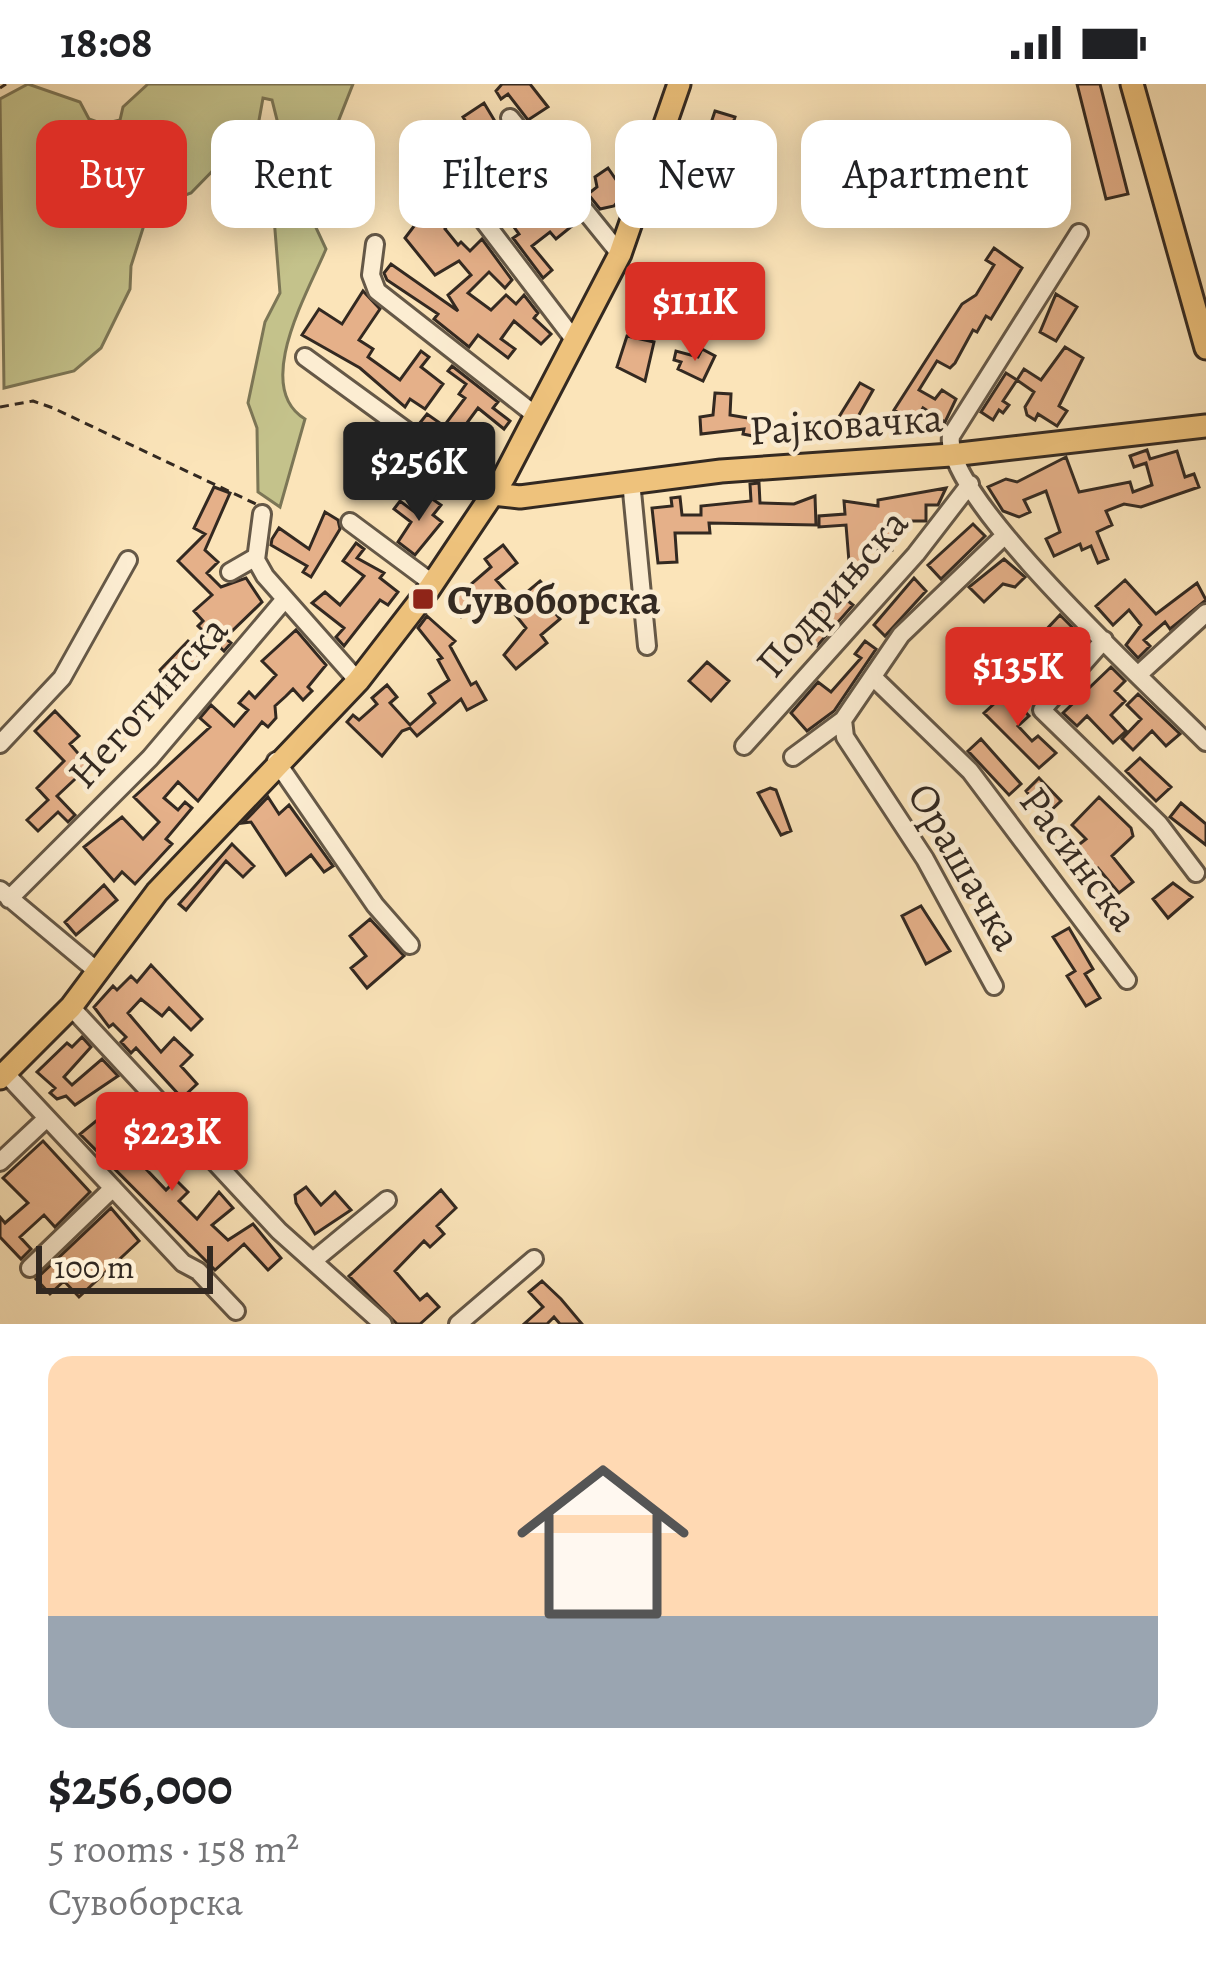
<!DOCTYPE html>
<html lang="en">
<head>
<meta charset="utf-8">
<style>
	:root { --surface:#fff; --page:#f6f6f6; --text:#202124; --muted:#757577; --accent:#d93025 }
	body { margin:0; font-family:Alegreya,serif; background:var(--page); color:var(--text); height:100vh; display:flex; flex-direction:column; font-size:45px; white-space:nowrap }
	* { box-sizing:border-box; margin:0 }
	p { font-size:39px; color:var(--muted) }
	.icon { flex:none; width:66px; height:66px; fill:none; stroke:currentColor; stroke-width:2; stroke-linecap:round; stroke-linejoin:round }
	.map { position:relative; height:1240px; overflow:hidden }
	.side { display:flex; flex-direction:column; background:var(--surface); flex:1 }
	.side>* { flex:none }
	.top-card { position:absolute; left:36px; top:36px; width:1134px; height:108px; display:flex; gap:24px }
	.scale { position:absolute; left:36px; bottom:30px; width:177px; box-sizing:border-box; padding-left:12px; border:6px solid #332921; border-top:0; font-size:33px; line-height:42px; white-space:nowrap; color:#332921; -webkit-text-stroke:9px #fcedd2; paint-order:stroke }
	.price { position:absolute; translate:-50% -102px; padding:0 27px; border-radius:12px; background:var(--accent); color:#fff; font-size:39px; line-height:78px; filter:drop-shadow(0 3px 6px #0008) }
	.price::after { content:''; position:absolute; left:50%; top:72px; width:36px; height:27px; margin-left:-18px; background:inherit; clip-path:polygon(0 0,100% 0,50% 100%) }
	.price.active { background:#222; color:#fff }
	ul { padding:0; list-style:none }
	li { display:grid; align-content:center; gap:24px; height:636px; padding:0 48px }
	li span { display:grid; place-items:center; height:372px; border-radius:24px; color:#555 }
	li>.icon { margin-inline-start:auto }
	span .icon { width:216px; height:216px; fill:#fffc; stroke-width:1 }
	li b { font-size:51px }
	.chip { padding:0 42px; border-radius:24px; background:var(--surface); box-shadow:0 6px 30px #0003; font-size:42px; line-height:108px }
	.chip.active { background:var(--accent); color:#fff }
	.status { display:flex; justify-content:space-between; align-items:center; height:84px; padding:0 60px; background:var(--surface); direction:ltr }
	.status svg { height:33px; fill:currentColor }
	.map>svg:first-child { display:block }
	.green { fill:#c4c28b; stroke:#7c7656; stroke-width:3 }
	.building { fill:#e5b089; stroke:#332921; stroke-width:3 }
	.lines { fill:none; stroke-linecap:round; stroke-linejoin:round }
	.minor-casing { stroke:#655847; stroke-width:22 }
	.major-casing { stroke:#332921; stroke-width:27 }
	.path { stroke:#332921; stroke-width:3; stroke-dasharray:9 6; stroke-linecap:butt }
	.minor { stroke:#fcedd2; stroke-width:16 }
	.major { stroke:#eec27c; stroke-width:21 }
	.poi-dot { fill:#8f2418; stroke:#fcedd2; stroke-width:4.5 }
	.labels { text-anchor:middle; stroke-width:9; stroke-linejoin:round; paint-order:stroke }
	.street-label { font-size:42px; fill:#332921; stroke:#fcedd2 }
	.poi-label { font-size:42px; font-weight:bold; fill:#332921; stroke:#fcedd2; text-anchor:start }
</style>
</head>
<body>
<div class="status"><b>18:08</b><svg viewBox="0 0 49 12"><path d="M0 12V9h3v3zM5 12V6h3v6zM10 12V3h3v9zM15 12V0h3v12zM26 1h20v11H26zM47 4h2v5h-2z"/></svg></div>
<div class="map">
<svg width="1206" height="1240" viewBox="0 0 1206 1240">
	<rect width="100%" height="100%" fill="#fbe4b9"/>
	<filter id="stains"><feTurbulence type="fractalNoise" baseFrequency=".00167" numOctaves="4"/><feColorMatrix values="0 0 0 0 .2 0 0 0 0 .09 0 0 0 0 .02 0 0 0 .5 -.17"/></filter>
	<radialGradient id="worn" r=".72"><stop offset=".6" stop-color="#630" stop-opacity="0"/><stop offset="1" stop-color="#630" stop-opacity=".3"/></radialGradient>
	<path class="green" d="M28,0L80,18L89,35L103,40L120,36L123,23L148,0H353L321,81L310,91L311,133L326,165C308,208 252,303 305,335L280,423L258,408L257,344L248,319L265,238L280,209L273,121L279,44L272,16L263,14L256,53L230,69L191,109L164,119L144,141L131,182L130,205L101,264L74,287L4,304L0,15Z"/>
	<path class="building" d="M502,0H530L548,23L528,36L508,10L501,15L496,7Z
		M1077,0H1100L1128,110L1106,115Z
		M484,19L517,74L572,142L556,155L550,148L532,162L552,186L543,194L513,154L519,150L498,121L491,126L479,110L495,98L477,74L465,83L459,75L473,65L468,59L476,54L463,33Z
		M715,27L735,33L725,65L733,68L726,88L716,84L702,111H696L680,102L698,65L702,66Z
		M412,75L444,117L447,114L458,125L445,145L458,161L461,158L470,167L482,155L512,196L505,204L489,188L468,209L491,226L506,211L516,220L524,211L538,229L534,234L551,250L541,260L514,237L501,255L515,265L508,274L478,251L469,263L434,235L438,230L387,196L384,189L391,180L458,227L448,211L471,191L459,177L435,191L405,154L421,133L415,125L423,118L401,83Z
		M608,84L625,109L614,122L600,125L588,110L597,103L595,93Z
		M994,164L1022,184L991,235L986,232L977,248L973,246L955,279L950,284L937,277L919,306L935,315L942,306L956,315L945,338L923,324L915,339L894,326L962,220L976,211L994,181L986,176Z
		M363,207L380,225L359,256L373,265L368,273L400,296L421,267L429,273L421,283L443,300L425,325L410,315L405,323L360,284L302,251L319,225L342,240Z
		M1056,210L1077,223L1056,257L1040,248Z
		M627,252L654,258L645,297L617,283Z
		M1065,263L1083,274L1059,322L1067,327L1057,342L1038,330L1035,336L1027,331L1025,323L1034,308L1017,296L1003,317L1009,321L1003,329L999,326L993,336L981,328L1006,289L1017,296L1024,285L1041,296Z
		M702,265L715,272L703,297L678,285L681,278L674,276L676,267L698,273Z
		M452,282L498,318L493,324L510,337L504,345L478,324L458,351L479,366L471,378L419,340L427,330L444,342L465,314L459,310L466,300L448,287Z
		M860,299L873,306L851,345L837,336Z
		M715,309L731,310L730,331L766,337L763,354L743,350L744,345L701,350L700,333L713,331Z
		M383,353L397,364L385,381L405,394L393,412L351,397Z
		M1147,366L1150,375L1177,367L1185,393L1194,390L1199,403L1141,423L1124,420L1106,427L1112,441L1097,448L1108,475L1098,479L1091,462L1082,466L1080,460L1054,472L1046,455L1060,448L1046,407L1024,416L1030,428L1019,433L1003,427L988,403L1006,395L1017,398L1066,373L1079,408L1130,398L1133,408L1152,401L1146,379L1134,383L1130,372Z
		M759,399L760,419L794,420L815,412L816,441L709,439L710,449H675L677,478L658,479L652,424L672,422L671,414L680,413L682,431H701V422L751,417L750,400Z
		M214,403L230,409L205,466L218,478L207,489L221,503L246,494L262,518L225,554L231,559L224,567L198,542L203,537L194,527L212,511L178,477L205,450L194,444Z
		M946,404L938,421H926V437H893L892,466H866L867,489L850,490L846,441L819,443V432L845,430L844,417L878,422V416Z
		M428,412L441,421L433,431L442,438L415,471L398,458L411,438L394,425L400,417L416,429Z
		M325,428L338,436L340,445L311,493L303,488L307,482L271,461L272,455L279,444L309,465Z
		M973,440L985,452L941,495L928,481Z
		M356,459L364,465L357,474L384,489L380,494L398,508L388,521L380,516L344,562L336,553L344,544L312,519L325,508L340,521L364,492L343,477Z
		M503,461L517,479L496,496L513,515L502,526L485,510L461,533L448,520L491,483L485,475Z
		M1004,475L1025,493L1015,503L1003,500L984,518L969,503Z
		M914,494L926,507L885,552L874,541Z
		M1125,496L1156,530L1197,499L1206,516L1170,545L1165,538L1144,556L1150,562L1138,574L1126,561L1141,541L1129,526L1113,541L1096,522Z
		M540,497L555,515L548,520L560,535L541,551L547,559L516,585L504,571L526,544L509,523Z
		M837,508L853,521L817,562L804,551L806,543Z
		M1060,531L1086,557L1053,594L1026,567Z
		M427,532L455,557L450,562L471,601L476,598L486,616L467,626L461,615L417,652L410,644L402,647L382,672L347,638L353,631L359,636L377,620L372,614L387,601L397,613L390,619L410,641L435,619L429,610L449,596L438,576L442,574L418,544Z
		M296,546L326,581L308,603L312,607L303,616L293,605L286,612L275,622L276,634L268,643L262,638L198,717L178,698L164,714L178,726L185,718L192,724L166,755L172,760L135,800L122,788L114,797L84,763L122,733L143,755L159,738L134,713L210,643L200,634L211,621L234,642L248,626L239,619L249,608L255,614L276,591L262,577Z
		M188,557L205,572L194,584L187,578L167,600L160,586Z
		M865,557L876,565L834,627L807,647L791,629L818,598L831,608L861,574L855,570Z
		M707,578L729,597L711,617L689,597Z
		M1111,583L1125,597L1115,607L1125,617L1111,631L1126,647L1113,659L1087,632L1077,642L1063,629Z
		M1007,608L1029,632L1018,642L1032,657L1038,652L1056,669L1039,684L984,629Z
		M1138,610L1180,650L1166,662L1152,647L1133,666L1122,655L1141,635L1127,621Z
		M55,627L79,652L70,660L89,682L57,712L75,731L68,738L58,728L38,747L27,736L48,716L37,704L64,677L35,647Z
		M981,655L1021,700L1009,711L968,667Z
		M1140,674L1171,703L1156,717L1126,687Z
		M1039,694L1061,717L1045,732L1026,707Z
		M770,704L776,706L791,747L781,751L758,709Z
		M268,713L279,730L289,721L333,782L324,788L311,771L286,791L251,738L243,739Z
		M1099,713L1131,744L1133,752L1112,772L1133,798L1119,809L1098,784L1085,795L1075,784L1082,778L1072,766L1086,755L1072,741Z
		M1181,719L1206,740V761L1170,733Z
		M232,760L254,782L243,793L226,777L186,826L179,820Z
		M1173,799L1192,813L1168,834L1153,815Z
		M104,801L117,816L76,851L65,838Z
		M921,822L950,867L926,880L902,832Z
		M370,835L404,872L367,904L351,884L366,872L350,852Z
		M1069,844L1093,885L1085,890L1100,914L1086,922L1067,892L1075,887L1053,853Z
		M151,881L202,935L191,946L169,924L162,932L141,915L128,929L161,968L174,954L192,971L181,982L197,1000L182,1014L136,964L131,969L121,958L126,953L113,940L109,943L94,923L113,902L117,906L131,892L137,898Z
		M82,953L91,963L64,993L72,1001L102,975L118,992L75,1021L66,1012L57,1015L50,1009L55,1004L37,988L67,959L72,963Z
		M128,1011L142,1026L125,1041L129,1046L119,1055L121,1060L136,1077L149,1065L159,1075L147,1086L166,1106L176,1096L188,1108L179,1117L197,1135L219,1108L233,1124L212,1141L228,1156L253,1140L281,1174L268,1186L244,1160L215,1186L80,1050Z
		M43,1057L90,1108L55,1143L44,1131L20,1153L31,1165L21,1175L0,1153V1133L5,1139L28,1119L3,1094Z
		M306,1103L321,1121L335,1108L351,1126L315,1150L296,1119L295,1111Z
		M441,1106L456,1124L437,1142L444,1150L430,1163L424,1157L395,1187L420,1216L427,1210L439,1223L420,1240H397L349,1192Z
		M111,1124L139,1157L79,1213L64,1197L50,1210L36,1195Z
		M542,1197L561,1215L582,1240H560L554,1233L547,1240H524L543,1223L529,1208Z"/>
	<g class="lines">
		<defs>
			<path id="minor" d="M510,34L620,170
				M451,94L576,258
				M1079,149L951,352C942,413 1157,608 1206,658
				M375,160L371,191L377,207L534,330
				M305,273L493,410
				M631,397L647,562
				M262,430L256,476L265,492L358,597
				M350,438L432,499
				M230,488L256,473
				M1104,556L1042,626L1159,740L1196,789
				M1139,590L1206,529
				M874,594L970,687L1127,896
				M843,636L845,653L925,775L994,902
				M0,660L62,594L128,476
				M744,662L916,470L970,400
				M793,673L843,636L901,551L1002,454
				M276,677L375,821L410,861
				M0,806L97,887
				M9,815L150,674L285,515
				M71,923L279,1147L383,1240
				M5,989L183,1179L198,1187L236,1227
				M0,1078L47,1034
				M313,1177L387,1116
				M30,1184L113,1104
				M458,1240L534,1175"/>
			<path id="major" d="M1132,0L1206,264
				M493,410L520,413L721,387L951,371L1206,342
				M0,994L71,923L157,808L358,597L429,505L504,393L620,170L679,0"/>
		</defs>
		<use href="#minor" class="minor-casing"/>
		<use href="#major" class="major-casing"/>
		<path class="path" d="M0,4L6,0
			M0,323L33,317L53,324L256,420"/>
		<use href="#minor" class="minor"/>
		<use href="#major" class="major"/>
	</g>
	<rect class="poi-dot" x="411" y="503" width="24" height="24" rx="6"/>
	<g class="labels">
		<g class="street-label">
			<text transform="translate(846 339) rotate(-4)" y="15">Рајковачка</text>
			<text transform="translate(831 508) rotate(-49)" y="15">Подрињска</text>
			<text transform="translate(147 617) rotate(-48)" y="15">Неготинска</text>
			<text transform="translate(1080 774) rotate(53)" y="15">Расинска</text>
			<text transform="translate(966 782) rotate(60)" y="15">Орашачка</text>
		</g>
		<g class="poi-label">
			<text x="447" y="530">Сувоборска</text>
		</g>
	</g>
	<rect width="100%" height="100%" filter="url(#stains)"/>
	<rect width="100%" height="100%" fill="url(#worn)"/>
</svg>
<div class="scale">100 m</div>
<b class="price" style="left:695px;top:280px">$111K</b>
<b class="price active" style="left:419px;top:440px">$256K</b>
<b class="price" style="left:1018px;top:645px">$135K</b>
<b class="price" style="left:172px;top:1110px">$223K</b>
<div class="top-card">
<a class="chip active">Buy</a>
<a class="chip">Rent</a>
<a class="chip">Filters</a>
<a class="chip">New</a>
<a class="chip">Apartment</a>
</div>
</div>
<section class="side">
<ul>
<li><span style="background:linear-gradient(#ffd9b3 70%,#9aa5b1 0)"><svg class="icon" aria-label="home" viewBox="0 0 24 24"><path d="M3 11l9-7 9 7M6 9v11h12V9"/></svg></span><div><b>$256,000</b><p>5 rooms · 158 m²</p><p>Сувоборска</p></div></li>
</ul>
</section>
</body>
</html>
